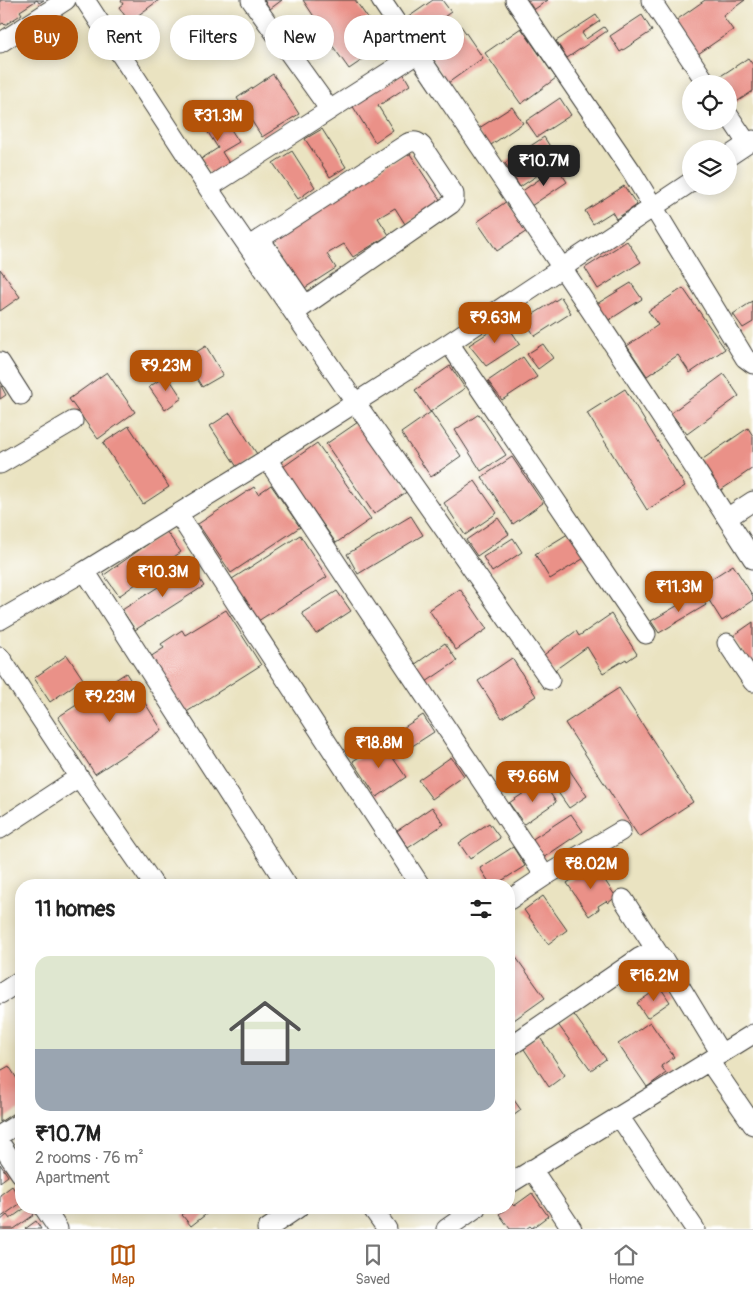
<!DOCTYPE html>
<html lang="en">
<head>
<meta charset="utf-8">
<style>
	:root { --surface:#fff; --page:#f6f6f6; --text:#222; --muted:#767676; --line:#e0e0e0; --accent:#b45309 }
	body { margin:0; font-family:Pangolin,sans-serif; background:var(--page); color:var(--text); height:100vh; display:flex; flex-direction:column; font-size:19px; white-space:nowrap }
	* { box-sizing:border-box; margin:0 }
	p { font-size:16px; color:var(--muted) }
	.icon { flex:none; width:28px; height:28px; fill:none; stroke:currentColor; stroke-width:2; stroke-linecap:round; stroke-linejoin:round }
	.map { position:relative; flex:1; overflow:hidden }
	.drawer { position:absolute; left:15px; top:879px; width:500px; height:335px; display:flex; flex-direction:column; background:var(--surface); border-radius:20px; box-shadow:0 2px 12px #0003 }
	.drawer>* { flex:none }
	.guide { position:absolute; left:15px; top:15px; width:500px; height:45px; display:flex; gap:10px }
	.tools { position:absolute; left:682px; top:75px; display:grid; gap:10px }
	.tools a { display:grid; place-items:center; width:55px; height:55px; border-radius:50%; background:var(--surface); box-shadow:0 2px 12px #0003; font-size:25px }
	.price { position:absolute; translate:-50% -42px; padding:0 11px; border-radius:10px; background:var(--accent); color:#fff; font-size:16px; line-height:32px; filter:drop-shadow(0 1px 2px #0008) }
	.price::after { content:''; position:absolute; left:50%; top:30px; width:15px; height:11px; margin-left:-8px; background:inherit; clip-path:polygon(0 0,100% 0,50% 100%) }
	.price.current { background:#222; color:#fff }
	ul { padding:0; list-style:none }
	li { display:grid; align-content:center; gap:10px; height:265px; padding:0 20px }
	li span { display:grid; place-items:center; height:155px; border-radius:15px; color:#555 }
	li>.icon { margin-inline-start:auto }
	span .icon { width:90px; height:90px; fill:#fffc; stroke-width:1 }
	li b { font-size:21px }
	h2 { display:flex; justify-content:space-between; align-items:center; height:60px; padding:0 20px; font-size:21px }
	.tag { padding:0 18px; border-radius:22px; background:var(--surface); box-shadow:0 2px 12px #0003; font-size:18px; line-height:45px }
	.tag.current { background:var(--accent); color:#fff }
	.tabs { display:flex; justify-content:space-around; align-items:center; height:70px; border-top:1px solid var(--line); background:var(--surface); font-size:14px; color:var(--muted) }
	.tabs a { display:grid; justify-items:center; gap:2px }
	.tabs .current { color:var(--accent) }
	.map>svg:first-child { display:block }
	.building { fill:#ea9188 }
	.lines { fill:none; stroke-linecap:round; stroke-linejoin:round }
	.street-casing { stroke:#3b3a35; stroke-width:21 }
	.street { stroke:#fff; stroke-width:19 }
</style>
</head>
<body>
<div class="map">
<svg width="753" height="1229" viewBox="0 0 753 1229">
	<rect width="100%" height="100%" fill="#fff"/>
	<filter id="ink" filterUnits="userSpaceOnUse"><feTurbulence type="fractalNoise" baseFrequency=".02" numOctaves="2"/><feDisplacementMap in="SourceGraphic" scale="10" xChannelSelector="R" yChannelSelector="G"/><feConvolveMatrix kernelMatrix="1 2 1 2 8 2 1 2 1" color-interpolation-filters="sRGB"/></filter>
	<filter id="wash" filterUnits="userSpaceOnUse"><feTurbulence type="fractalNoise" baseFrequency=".0096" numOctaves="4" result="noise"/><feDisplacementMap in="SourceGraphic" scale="20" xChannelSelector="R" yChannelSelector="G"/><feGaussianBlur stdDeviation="1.12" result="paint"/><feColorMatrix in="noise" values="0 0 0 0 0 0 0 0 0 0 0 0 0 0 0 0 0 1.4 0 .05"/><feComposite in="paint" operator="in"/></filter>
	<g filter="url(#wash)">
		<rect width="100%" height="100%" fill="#eae3c1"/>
		<g id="blocks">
			<path class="building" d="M0,0H44L39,3L37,0L20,11L22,14L5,25L3,23L0,25Z
				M122,0H159L129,22L119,7L123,4L121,1Z
				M264,0H282L270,9Z
				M303,0H355L386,44L349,69L329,41L301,61L291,47L321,27Z
				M433,0H442L451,12L416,36L404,20Z
				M524,0H548L532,11Z
				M705,0H745L723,16L733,30L698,54L675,21Z
				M596,15L600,21L582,33L586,39L604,27L607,31L567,58L556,41Z
				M642,15L652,31L620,52L610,36Z
				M461,26L483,58L448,83L429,55L449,42L446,37Z
				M521,28L556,78L521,104L485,53Z
				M748,58L753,65V91L729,107V84H715L713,81Z
				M403,73L410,85L378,106L393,130L375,142L352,105Z
				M273,74L299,114L262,137L237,98Z
				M560,98L571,115L537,137L526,121Z
				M512,107L523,123L488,147L476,130Z
				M218,109L239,142L222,152L230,165L212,176L201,159L218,148L200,120Z
				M322,129L346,167L330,177L305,139Z
				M544,137L559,161L520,187L505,163Z
				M292,151L315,187L298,199L273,163Z
				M408,151L441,201L405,224L395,208L378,218L389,235L353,257L344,244L327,254L336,268L300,291L268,241Z
				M557,167L567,182L531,206L521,192Z
				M624,186L637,205L616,219L612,212L593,224L585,211Z
				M507,201L527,231L497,251L477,222Z
				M627,241L641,262L598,289L585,268Z
				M0,269L20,297L0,311Z
				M631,283L642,299L606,322L595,305Z
				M683,288L725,349L690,373L678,355L647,376L627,346L658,325L648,311Z
				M561,297L571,313L535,336L524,320Z
				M753,301V322L743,328L733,314Z
				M505,322L520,344L486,366L469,345Z
				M543,344L553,358L538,369L527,354Z
				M206,346L223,375L202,387L185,359Z
				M523,357L537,377L502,400L488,381Z
				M450,366L465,388L430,412L415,390Z
				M107,372L135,412L98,439L69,399Z
				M724,374L739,396L687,434L671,413Z
				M167,375L182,398L165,410L149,387Z
				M0,384L6,395L0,399Z
				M625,389L685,486L647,510L587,413Z
				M431,412L461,456L431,477L401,433Z
				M230,413L257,454L237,467L210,426Z
				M479,414L506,455L481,471L455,430Z
				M361,420L408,491L374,514L326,444Z
				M129,426L169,487L143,504L103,443Z
				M748,428L753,436V468L718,492L697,463Z
				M317,443L371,519L336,543L283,467Z
				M512,457L543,503L513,524L482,477Z
				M475,481L497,513L465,535L444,503Z
				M271,485L300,527L231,573L198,524L254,487L258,494Z
				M411,516L423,535L358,574L347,554Z
				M498,518L509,534L477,556L466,540Z
				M166,531L181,552L119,596L104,575Z
				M571,532L586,557L550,579L535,554Z
				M300,535L327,577L258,621L232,579Z
				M513,538L522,552L492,572L483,557Z
				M733,565L753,596V600L722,621L700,586Z
				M191,566L204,586L135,630L122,610Z
				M460,589L487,629L456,650L429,610Z
				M337,591L351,611L316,634L302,613Z
				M699,593L706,605L659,633L651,621Z
				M226,610L261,665L185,713L150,657L164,648L161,644L182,630L185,635Z
				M611,614L637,654L627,661L626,659L603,673L587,647L552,672L541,657L576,631L579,636Z
				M753,622V666L733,636Z
				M445,643L457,661L426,682L414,665Z
				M67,655L83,679L50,702L34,678Z
				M512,658L536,696L502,718L478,681Z
				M126,673L162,730L95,774L58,717Z
				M619,688L693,802L639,837L565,723Z
				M423,715L434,732L403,752L392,735Z
				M382,742L406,777L377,797L353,761Z
				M451,757L464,776L432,799L418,780Z
				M566,765L587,796L569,808L548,778Z
				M542,781L556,802L524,824L509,803Z
				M432,807L444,824L408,848L397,831Z
				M571,814L583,831L540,860L528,842Z
				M489,823L500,838L470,859L459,843Z
				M513,847L525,866L495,885H491L480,868Z
				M594,864L616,897L608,903L606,901L598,906L599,909L589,916L567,883Z
				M543,896L567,930L548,944L524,910Z
				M515,956L545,998L514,1020L509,1013V960Z
				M660,987L670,1002L647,1018L637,1003Z
				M572,1012L606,1059L591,1070L557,1023Z
				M650,1022L674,1057L661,1066L666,1073L647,1087L618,1044Z
				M539,1036L565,1075L549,1087L522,1046Z
				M9,1066L21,1085V1108L0,1122V1071Z
				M509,1093L521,1110L509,1119Z
				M0,1164L8,1176L0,1182Z
				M12,1186L21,1200V1203L0,1218V1195Z
				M532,1193L548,1216L532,1228L530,1226L526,1229H510L499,1214L512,1204L514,1206Z
				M25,1208H29L34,1215L14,1229H0V1221L7,1215L10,1219Z
				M185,1208H214L191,1226L182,1215L187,1210Z
				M36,1221L41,1229H25Z"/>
		</g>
	</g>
	<g filter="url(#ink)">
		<use href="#blocks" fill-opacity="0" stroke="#3b3a35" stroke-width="1"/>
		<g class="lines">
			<defs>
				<path id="street" d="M85,0L208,188L355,402L550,680
					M251,0L330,110
					M381,0C506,185 633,370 753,559
					M515,0L632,172L745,358L753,364
					M651,0L707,84
					M0,43L66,0
					M729,116L747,143
					M729,156L753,140
					M208,188L417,54
					M260,239L305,305
					M249,246L408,143C414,141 417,141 422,146L454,194V200L451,204L294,313
					M449,343L646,634
					M0,362L21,395
					M267,459L545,876
					M0,464L73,421
					M178,514L420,885
					M727,518L753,501
					M85,571L287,885
					M0,620L85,571L267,459L449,343L691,182
					M727,643L753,682
					M0,657L79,777L0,829
					M79,777L154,885
					M623,899L658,953
					M509,900L545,876L621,831
					M0,994L21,980
					M509,1047L639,958L651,952L658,953L664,960L721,1054
					M709,1061L753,1125
					M619,1116L695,1229
					M0,1135L21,1122
					M0,1143L21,1174
					M532,1169L572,1229
					M509,1184L753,1034
					M44,1208L58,1229
					M372,1208L387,1229
					M267,1229L298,1208
					M446,1229L476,1208"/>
			</defs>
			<use href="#street" class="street-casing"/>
			<use href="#street" class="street"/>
		</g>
	</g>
</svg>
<div class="tools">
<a><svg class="icon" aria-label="locate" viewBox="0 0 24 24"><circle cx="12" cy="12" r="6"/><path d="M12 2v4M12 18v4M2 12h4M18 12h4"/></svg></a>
<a><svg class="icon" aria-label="layers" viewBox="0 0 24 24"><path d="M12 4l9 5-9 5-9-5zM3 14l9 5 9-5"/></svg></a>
</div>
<b class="price" style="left:218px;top:142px">₹31.3M</b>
<b class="price current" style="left:544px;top:187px">₹10.7M</b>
<b class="price" style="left:495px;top:344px">₹9.63M</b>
<b class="price" style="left:166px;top:392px">₹9.23M</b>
<b class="price" style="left:163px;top:598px">₹10.3M</b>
<b class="price" style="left:679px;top:613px">₹11.3M</b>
<b class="price" style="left:110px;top:723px">₹9.23M</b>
<b class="price" style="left:379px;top:769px">₹18.8M</b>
<b class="price" style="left:533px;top:803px">₹9.66M</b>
<b class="price" style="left:591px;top:890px">₹8.02M</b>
<b class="price" style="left:654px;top:1002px">₹16.2M</b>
<div class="guide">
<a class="tag current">Buy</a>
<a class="tag">Rent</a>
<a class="tag">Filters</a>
<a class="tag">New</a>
<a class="tag">Apartment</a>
</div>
<section class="drawer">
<h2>11 homes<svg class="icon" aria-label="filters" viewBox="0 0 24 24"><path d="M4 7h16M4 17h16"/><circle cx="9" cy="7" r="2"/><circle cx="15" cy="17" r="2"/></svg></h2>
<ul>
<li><span style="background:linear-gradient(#dfe7d0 60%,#9aa5b1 0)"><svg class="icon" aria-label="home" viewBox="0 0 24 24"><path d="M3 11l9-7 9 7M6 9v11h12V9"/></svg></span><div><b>₹10.7M</b><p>2 rooms · 76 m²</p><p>Apartment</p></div></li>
</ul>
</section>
</div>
<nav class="tabs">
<a class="current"><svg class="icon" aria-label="map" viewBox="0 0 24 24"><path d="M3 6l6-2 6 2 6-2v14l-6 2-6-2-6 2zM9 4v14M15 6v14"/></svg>Map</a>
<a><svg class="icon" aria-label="saved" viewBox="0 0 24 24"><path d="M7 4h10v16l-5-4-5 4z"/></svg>Saved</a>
<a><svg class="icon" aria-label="home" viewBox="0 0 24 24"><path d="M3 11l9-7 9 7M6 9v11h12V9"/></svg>Home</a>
</nav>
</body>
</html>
